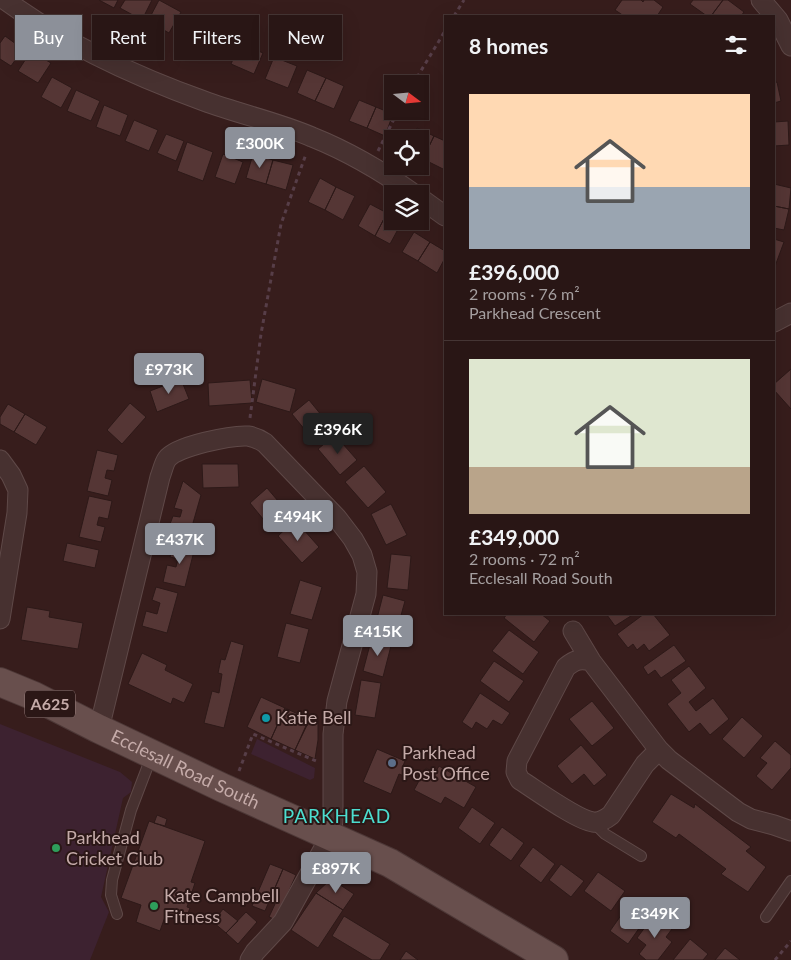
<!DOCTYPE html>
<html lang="en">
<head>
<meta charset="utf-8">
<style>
	:root { --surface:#291615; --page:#352322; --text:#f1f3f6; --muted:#a59fa0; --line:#453534; --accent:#8c9099 }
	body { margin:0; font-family:Lato,sans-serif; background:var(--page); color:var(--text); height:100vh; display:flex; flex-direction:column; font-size:19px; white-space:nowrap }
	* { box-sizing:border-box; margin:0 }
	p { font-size:16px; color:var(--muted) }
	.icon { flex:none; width:28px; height:28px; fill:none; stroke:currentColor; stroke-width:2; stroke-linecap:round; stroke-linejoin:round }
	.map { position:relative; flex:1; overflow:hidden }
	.details { position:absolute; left:444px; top:15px; width:331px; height:600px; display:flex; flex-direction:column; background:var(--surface); border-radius:0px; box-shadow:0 5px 20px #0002,0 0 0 1px var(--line) }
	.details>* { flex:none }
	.top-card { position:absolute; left:15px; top:15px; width:354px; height:45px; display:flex; gap:10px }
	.needle { width:32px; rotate:106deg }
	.buttons { position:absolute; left:384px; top:75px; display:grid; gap:10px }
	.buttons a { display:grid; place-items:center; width:45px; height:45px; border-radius:0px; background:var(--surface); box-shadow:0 5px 20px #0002,0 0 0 1px var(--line); font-size:25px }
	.price { position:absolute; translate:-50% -42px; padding:0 11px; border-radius:5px; background:var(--accent); color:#fff; font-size:16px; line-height:32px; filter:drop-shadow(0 1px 2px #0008) }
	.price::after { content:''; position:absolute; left:50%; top:30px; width:15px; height:11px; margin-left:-8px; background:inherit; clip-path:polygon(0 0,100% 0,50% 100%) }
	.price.on { background:#222; color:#fff }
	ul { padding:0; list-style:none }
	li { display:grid; align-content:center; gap:10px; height:265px; padding:0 25px }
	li+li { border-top:1px solid var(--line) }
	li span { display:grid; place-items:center; height:155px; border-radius:0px; color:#555 }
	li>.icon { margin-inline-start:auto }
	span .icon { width:90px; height:90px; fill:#fffc; stroke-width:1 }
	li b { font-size:21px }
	h2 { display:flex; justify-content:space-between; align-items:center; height:60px; padding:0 25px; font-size:21px }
	.pill { padding:0 18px; border-radius:0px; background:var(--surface); box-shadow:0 5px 20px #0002,0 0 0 1px var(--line); font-size:18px; line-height:45px }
	.pill.on { background:var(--accent); color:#fff }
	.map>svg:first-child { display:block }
	.green { fill:#3d2230 }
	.building { fill:#553635; stroke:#2d1918 }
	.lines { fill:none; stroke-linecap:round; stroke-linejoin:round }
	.lane-casing { stroke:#5f4948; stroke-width:12 }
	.street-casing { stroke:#5f4948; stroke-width:21 }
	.primary-casing { stroke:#4d3837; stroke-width:30 }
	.path { stroke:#573e48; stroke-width:3; stroke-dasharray:4 4; stroke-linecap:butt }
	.lane { stroke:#473130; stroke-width:10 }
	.street { stroke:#473130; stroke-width:19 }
	.primary { stroke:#684f4d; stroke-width:28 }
	.culture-dot { fill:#0f9aa8; stroke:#2b1716; stroke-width:2 }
	.service-dot { fill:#5c6f8a; stroke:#2b1716; stroke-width:2 }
	.leisure-dot { fill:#2e9e5b; stroke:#2b1716; stroke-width:2 }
	.labels { text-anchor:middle; stroke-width:4; stroke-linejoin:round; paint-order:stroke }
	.shield { fill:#2b1716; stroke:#977f7d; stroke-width:1 }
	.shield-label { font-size:16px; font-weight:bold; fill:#c5aba9 }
	.poi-label { font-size:18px; fill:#c5aba9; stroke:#2b1716; text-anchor:start }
	.street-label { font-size:18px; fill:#c5aba9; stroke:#2b1716 }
	.neighbourhood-label { font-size:19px; letter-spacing:1px; fill:#4cddcf; stroke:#2b1716 }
</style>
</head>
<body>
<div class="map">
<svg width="791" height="960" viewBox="0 0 791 960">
	<rect width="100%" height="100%" fill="#371d1c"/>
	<path class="green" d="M0,724L120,772L132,782L131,792L123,798L101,897L109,912L90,960H0Z
		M257,739L315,768L314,778L310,780L251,754Z"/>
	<path class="building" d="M99,0H118L114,8Z
		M125,0H152L142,20L120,8Z
		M159,0L181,12L169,33L148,21Z
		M622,0H641L643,2L644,0H654L663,7L657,16H624L615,10Z
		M693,0H723L711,16H707L690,4Z
		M723,0H728L744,12L741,16H711Z
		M191,16L208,24L199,43L182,36Z
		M212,29L235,38L227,60L204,51Z
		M5,36L23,49L11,66L0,59V43Z
		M240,43L263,53L254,74L231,64Z
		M31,51L51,63L38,83L18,71Z
		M274,57L297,66L288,88L265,79Z
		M307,70L326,78L315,101L297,93Z
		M52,77L72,88L61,108L41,97Z
		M326,78L344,86L334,109L315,101Z
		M777,82L781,101L774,103V83Z
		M76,90L100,101L91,121L67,111Z
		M359,100L376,107L367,128L349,121Z
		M104,105L128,115L120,136L96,127Z
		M376,107L393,114L385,136L367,128Z
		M134,120L158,130L149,151L125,141Z
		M788,121L789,145L774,146V122Z
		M417,128L434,136L423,159L420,158V139H412Z
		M166,134L184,141L176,161L157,153Z
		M434,136L445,141V170L423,159Z
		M187,142L213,152L203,181L177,171Z
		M223,154L243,162L235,184L215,177Z
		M253,154L273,160L266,184L246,178Z
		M273,160L293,165L286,190L266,184Z
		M320,178L336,187L325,210L308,202Z
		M774,184L791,188L789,209L774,206Z
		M336,187L355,196L343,220L325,210Z
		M370,204L387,213L375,236L358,226Z
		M774,206L789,209L784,230L774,228Z
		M387,213L392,216V221L402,222L390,244L375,236Z
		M414,232L430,242L418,261L402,252Z
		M774,239L784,242L774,269Z
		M430,242L445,251V258L437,273L418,261Z
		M791,369V409L774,390V384Z
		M181,379L189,399L157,412L150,391Z
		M262,379L296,389L290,412L256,402Z
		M250,380L252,403L209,406L208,383Z
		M309,400L331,427L314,441L292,414Z
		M130,403L146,417L122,444L107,430Z
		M8,404L25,414L14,432L0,424V417Z
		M25,414L47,427L36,445L14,432Z
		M335,435L357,460L340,475L318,449Z
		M97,450L118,455L114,471L107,470L105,478L112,480L108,496L87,491Z
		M202,464H238L239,487L203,488Z
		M364,466L386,492L368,508L345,482Z
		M183,481L201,495L189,537L167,532L173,516L180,517L182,510L174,508Z
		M267,488L290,515L272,530L250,503Z
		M89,496L112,501L108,519L99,517L97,525L105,527L101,542L79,537Z
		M391,504L407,535L386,545L371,514Z
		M295,520L319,547L302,563L278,536Z
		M174,542L195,547L185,587L163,582L167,565L176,567L178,559L170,557Z
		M67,543L99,550L95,568L63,561Z
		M391,554L411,556L408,590L387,588Z
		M300,580L322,587L312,620L290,614Z
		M156,587L178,593L167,633L142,626L146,611L157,614L160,603L152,600Z
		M383,595L405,601L395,637L374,630Z
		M27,607L50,611L49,617L83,623L78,649L21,640Z
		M507,614H541L550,621L534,642L504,618Z
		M609,614H634L615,626L607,615Z
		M644,614H653L670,635L649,651L644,644L637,650L633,644L628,648L617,634Z
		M286,623L309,629L300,663L277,657Z
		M509,630L539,652L523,674L492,651Z
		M372,637L392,642L383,677L363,671Z
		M231,641L244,645L224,728L204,723L212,691L219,693L222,674L218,673L221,659L225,660Z
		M674,645L686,661L661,678L655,670L648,675L643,667Z
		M142,653L167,665L165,670L193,684L184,703L173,698L171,704L128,684Z
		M494,661L524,681L509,702L480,681Z
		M689,666L706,688L689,702L696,711L713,698L729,719L710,735L700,723L689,732L667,704L681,693L671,680Z
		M361,680L381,683L375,718L355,715Z
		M480,693L510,713L502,725L493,720L487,729L476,722L472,729L462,722Z
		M261,697L285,708L271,739L247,727Z
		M592,701L614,728L592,746L569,719Z
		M285,708L309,719L295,750L271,739Z
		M311,717L318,720V740L315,759L295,750Z
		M742,717L763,736L744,758L722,739Z
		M775,741L791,755V768L772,790L756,776L767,763L760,758Z
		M581,745L607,775L594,786L584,774L572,784L557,766Z
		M377,749L405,761L403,766L407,768L406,770L411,772L409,778L399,774L391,794L363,782Z
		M439,766L476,787L464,808L445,797L441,804L414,790L426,768L435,773Z
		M671,794L694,808L695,804L751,847L746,851L766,867L748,892L721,874L726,869L679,834L676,838L652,822Z
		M472,807L495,823L480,844L458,828Z
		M157,815L167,819L165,826L154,823Z
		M149,821L205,841L191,882L195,883L187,907L190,908L185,921L166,914L160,931L136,922L141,905L121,898Z
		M502,827L524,843L511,861L489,845Z
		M533,847L555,864L541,883L519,866Z
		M270,864L283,869L265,911L252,906Z
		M561,864L584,881L571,897L549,880Z
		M283,869L296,875L276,920L269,917L275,904L269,902Z
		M598,872L625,891L611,911L584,891Z
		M331,879L354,894L343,910L316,893Z
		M316,893L343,910L318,948L291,930Z
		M629,904L647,917L628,944L610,931Z
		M223,909L238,921L226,933L213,922Z
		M246,912L257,922L238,944L226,933Z
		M654,915L672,929L666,937L672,942L658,960H646L639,954L646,945L637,938Z
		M344,916L390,944L380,960H372L332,936Z
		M690,939L708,954L703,960H673Z
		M725,948L740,960H715Z
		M406,951L418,960H400Z"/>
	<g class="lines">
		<defs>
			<path id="lane" d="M593,822L605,834L641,856
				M117,914L111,895L112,880L131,810L152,755
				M766,917L791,881"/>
			<path id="street" d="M5,0C65,44 134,76 204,101C239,114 277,122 312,137C347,151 383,172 414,194
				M761,0L778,20L791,46
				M420,198L445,216
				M774,322L791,313
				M0,460L11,475L18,490L17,513L0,619
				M573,631L591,661L659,750L669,760L738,812L751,819L774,825L791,831
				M591,661C580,658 575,660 566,667L517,761L516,772L520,780C536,790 577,820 593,822C600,823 606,819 611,815L645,764L659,750
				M99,729L160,477C162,472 164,463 167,459C176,446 232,435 248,436C255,437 259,439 265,443L337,518L353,539L362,555L367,572L366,594L337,701L333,734V821L330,837L283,922L255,952L250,960"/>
			<g id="primary">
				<path id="s1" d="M0,682L34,696L99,729L221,787L390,863L554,960"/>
			</g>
		</defs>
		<use href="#lane" class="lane-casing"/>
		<use href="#street" class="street-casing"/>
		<use href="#primary" class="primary-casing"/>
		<path class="path" d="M454,16L464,0
			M413,84L445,31
			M378,151L398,111
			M250,418L261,334L281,224L306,154
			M239,771L253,734L316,761
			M775,960L791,941"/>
		<use href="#lane" class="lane"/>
		<use href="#street" class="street"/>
		<use href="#primary" class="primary"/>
	</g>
	<circle class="culture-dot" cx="266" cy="718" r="5"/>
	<circle class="service-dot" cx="392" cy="763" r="5"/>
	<g class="leisure-dot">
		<circle cx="56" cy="848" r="5"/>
		<circle cx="154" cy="906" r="5"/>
	</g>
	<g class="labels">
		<rect class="shield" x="25" y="690.5" width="50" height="27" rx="4"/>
		<g class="shield-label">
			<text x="50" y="710">A625</text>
		</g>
		<g class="poi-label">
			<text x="276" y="724">Katie Bell</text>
			<text x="402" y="759">Parkhead<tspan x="402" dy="21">Post Office</tspan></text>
			<text x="66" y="844">Parkhead<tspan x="66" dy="21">Cricket Club</tspan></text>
			<text x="164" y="902">Kate Campbell<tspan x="164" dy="21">Fitness</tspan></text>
		</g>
		<g class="street-label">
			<text dy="6" stroke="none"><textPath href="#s1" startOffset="205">Ecclesall Road South</textPath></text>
		</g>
		<g class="neighbourhood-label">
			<text x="337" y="823">PARKHEAD</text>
		</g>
	</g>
</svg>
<div class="buttons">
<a><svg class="needle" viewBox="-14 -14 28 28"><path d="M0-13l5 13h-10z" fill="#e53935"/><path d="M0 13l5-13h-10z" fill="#a59fa0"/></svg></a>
<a><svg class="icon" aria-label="locate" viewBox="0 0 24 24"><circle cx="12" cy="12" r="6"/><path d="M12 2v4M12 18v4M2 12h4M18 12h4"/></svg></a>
<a><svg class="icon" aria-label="layers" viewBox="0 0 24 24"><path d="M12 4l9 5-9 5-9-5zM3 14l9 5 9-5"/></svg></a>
</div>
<b class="price" style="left:260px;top:169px">£300K</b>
<b class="price" style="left:169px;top:395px">£973K</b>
<b class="price on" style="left:338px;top:455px">£396K</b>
<b class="price" style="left:298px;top:542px">£494K</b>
<b class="price" style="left:180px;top:565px">£437K</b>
<b class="price" style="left:378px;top:657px">£415K</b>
<b class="price" style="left:336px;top:894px">£897K</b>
<b class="price" style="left:655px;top:939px">£349K</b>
<div class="top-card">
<a class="pill on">Buy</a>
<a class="pill">Rent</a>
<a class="pill">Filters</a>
<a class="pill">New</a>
</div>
<section class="details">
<h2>8 homes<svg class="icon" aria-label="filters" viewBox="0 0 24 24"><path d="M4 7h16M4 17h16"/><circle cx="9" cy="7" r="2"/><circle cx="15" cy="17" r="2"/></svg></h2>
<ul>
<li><span style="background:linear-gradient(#ffd9b3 60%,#9aa5b1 0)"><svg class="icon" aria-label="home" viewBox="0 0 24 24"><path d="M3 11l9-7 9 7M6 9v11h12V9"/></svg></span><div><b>£396,000</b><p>2 rooms · 76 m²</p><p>Parkhead Crescent</p></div></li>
<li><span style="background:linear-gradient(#dfe7d0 70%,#b9a48a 0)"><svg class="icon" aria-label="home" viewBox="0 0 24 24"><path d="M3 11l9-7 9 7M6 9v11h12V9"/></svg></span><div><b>£349,000</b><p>2 rooms · 72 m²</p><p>Ecclesall Road South</p></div></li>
</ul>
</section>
</div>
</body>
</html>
